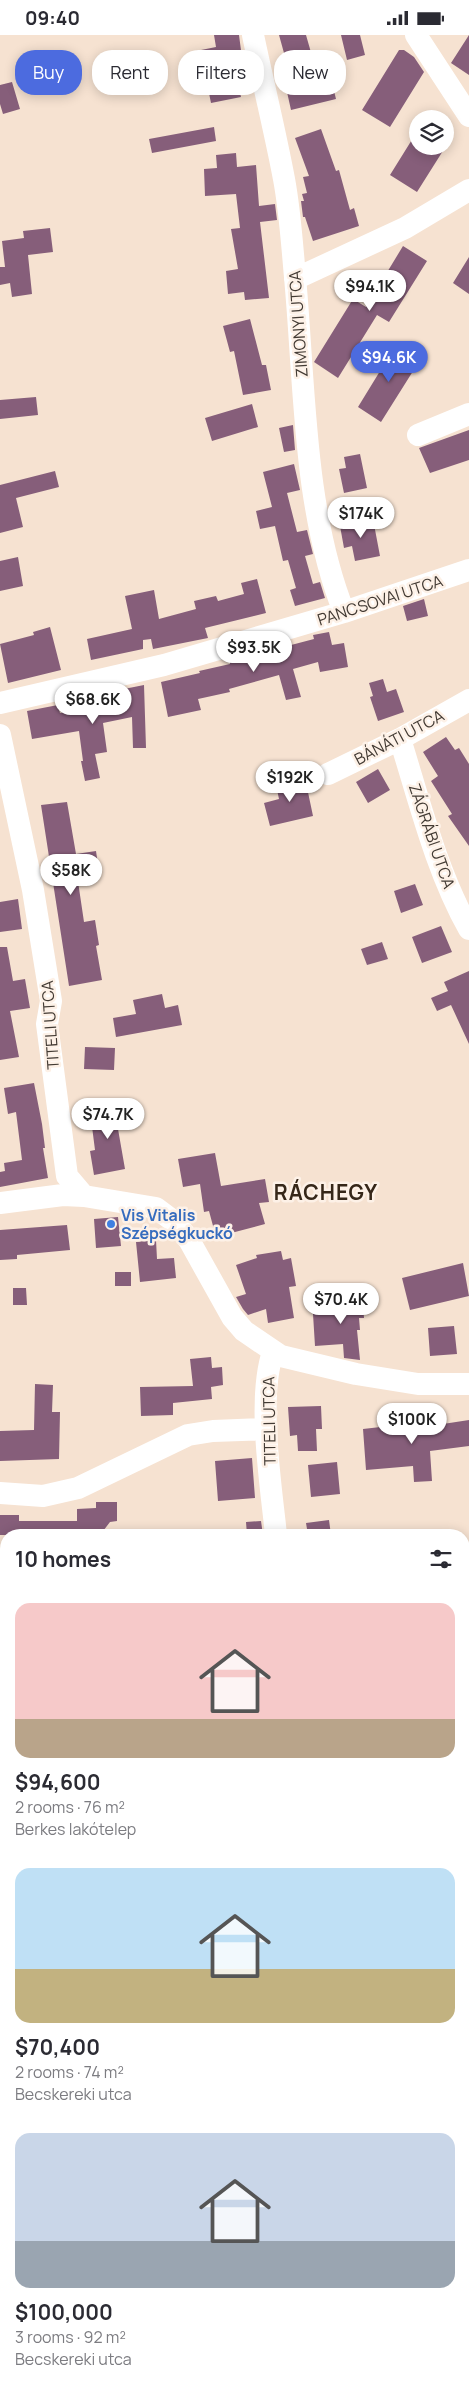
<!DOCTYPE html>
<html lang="en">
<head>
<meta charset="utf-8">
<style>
	:root { --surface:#fff; --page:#f2f2f3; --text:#2b2b33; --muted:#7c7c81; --accent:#4c6bdf }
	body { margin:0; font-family:Manrope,sans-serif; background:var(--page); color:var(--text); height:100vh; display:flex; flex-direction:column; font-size:19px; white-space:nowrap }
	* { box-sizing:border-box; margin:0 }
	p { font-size:16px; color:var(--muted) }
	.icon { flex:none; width:28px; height:28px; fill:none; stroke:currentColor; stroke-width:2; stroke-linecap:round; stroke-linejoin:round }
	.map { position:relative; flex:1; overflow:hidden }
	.side { position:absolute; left:0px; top:1494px; width:470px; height:866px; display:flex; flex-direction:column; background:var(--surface); border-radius:20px 20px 0 0; box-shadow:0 2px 12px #0003 }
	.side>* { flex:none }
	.hud { position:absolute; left:15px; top:15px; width:440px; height:45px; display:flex; gap:10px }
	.tools { position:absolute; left:409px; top:75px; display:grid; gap:10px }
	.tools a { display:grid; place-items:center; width:45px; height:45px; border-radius:50%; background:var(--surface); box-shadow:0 2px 12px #0003; font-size:25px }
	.price { position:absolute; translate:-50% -42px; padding:0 11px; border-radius:18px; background:#fff; color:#222; font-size:16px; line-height:32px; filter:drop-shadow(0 1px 2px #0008) }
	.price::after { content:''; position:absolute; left:50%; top:30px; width:15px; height:11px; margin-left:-8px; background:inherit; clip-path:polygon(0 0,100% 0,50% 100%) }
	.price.on { background:var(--accent); color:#fff }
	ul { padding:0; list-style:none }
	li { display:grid; align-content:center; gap:10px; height:265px; padding:0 15px }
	li span { display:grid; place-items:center; height:155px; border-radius:15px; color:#555 }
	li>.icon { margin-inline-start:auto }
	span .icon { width:90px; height:90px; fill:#fffc; stroke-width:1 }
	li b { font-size:21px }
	h2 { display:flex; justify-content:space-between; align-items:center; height:60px; padding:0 15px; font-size:21px }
	.pill { padding:0 18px; border-radius:20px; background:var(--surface); box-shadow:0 2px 12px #0003; font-size:18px; line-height:45px }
	.pill.on { background:var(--accent); color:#fff }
	.status { display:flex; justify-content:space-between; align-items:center; height:35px; padding:0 25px; background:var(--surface); direction:ltr }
	.status svg { height:14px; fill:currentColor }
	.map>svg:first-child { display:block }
	.building { fill:#865e7a }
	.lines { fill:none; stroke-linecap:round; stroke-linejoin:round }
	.path { stroke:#b8a89b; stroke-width:3; stroke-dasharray:1 4; stroke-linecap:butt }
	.minor { stroke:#fff; stroke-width:22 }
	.major { stroke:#ebc3fe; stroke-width:28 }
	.shop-dot { fill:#3f7fe0; stroke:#fdf1e7; stroke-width:2 }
	.labels { text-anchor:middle; stroke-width:5; stroke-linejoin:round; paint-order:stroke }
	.street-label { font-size:16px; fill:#423a33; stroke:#fdf1e7 }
	.shop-label { font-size:16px; font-weight:bold; fill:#366cbe; stroke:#fdf1e7; text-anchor:start }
	.district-label { font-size:21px; font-weight:bold; letter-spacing:1px; fill:#362719; stroke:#fdf1e7 }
</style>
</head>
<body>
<div class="status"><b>09:40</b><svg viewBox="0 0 49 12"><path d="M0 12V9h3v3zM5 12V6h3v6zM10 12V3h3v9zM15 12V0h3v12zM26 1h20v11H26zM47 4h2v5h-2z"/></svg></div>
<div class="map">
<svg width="469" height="2359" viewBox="0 0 469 2359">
	<rect width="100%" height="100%" fill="#f6e2d1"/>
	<path class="building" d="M214,0H239L242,23L233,25L241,62L211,68L203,29L198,30L196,16L216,12Z
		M279,0H306L314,28L318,27L321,38L329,36L336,64L291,75L287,57L299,54L289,17L284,18Z
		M341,0H360L365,20L347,25Z
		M469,0V40L451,28Z
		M399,15H404L414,22L424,37L390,92L362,75Z
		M12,47L20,74L3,79L0,69V50Z
		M214,92L216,106L152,118L149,104Z
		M321,94L336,136L339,135L350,175L354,173L359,191L313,206L305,182H303L301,166H304L302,159L307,158L303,142L309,141L295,103Z
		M418,95V111H446L417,157L390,140Z
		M236,118L237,132L256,130L259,171L275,169L277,185L260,187L269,263L245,265L244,257L228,259L226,236L238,234L231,194L240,193L236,159L205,161L204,134L217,133L216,120Z
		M50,193L53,217L28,220L32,259L12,262L10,248L0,250V232H5L2,206L24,203L23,196Z
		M403,211L427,226L389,287L377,280L338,343L314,327L353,264L366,272Z
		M469,222V259L453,248Z
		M250,284L262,330H266L271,355L243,360L234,316L230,317L223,291Z
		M396,310L420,325L381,387L358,372Z
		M36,362L38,380L0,384V365Z
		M252,369L258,392L212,406L205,383Z
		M293,390L295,415L284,417L279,393Z
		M469,395V425L430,438L419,413Z
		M360,419L367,453L344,458L339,434L346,433L344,422Z
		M294,429L300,455L287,458L297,497L307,495L313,519L305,521L313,549L320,547L325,563L295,571L290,555L296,553L288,525L283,526L275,491L260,494L256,476L272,472L263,437Z
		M55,436L59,452L16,463L23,492L0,498V450Z
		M373,484L380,521L355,526L352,511L344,513L340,491Z
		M18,522L23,551L0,556V526Z
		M257,544L266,578L205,593L208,603L153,614L151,604L143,605V614L91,625L87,604L132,594L125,561L154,555L159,584L196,574L194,566L216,561L218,566L244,559L241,548Z
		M424,564L428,581L407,586L403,571Z
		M50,592L61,635L8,648L0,609L34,600L33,597Z
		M329,597L332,610L344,608L348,632L320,637L318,627L293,634L301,662L286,665L279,640L229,654L230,657L198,664L201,675L168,682L161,647L200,638L199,636L230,629V626L314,604L313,600Z
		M383,644L387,657L396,654L404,677L378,686L370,662L373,661L369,648Z
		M144,650L146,713H133L132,682L103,688L107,717L95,719L100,743L85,746L81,726H83L79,696L32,704L27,676L58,670L60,678L117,670L114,656Z
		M446,702L455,715L459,713L469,729V811L448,781L452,779L431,746L438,741L423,717Z
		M378,734L390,755L368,768L356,747Z
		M305,743L313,781L270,791L264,768L279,764L276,750Z
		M67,767L76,819L96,816L98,830L76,833L84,887L95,885L99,910L96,911L102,945L69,951L41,770Z
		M415,849L423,870L401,878L394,856Z
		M18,864L22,894L0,897V867Z
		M441,891L452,917L422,928L412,902Z
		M382,907L388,924L367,930L361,914Z
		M0,912H7L13,946L25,944L30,973L10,976L19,1022L0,1025Z
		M469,936V1009L451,970L437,976L431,963L448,956L444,947Z
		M162,959L165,973L178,970L182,990L116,1002L113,983L136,979L133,965Z
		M85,1012L115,1013L114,1035L84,1034Z
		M34,1048L42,1089L45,1113H43L48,1143L0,1152V1137L5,1136L4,1128L22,1125L16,1077L8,1079L4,1053Z
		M126,1073L128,1093L118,1094L125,1134L94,1140L90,1116L95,1115L90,1076Z
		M215,1118L221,1151L265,1144L269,1167L259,1168L265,1189L216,1202L209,1176L204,1177L200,1149L183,1152L178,1124Z
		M118,1182L121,1211L96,1213L94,1184Z
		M67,1190L70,1215L17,1220V1224L0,1225V1195Z
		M156,1205L157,1224L174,1223L176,1243L140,1247L136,1207Z
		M281,1216L283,1225L291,1223L296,1251L289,1252L294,1283L268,1288L266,1274L248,1280L243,1274L236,1262L246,1259L236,1230L257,1223L256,1220Z
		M463,1228L469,1261L410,1275L402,1243Z
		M115,1237H131V1251H115Z
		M13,1253H26L27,1270H13Z
		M362,1257L364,1283H359L360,1295H357L360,1325L344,1323L343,1309L315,1311L313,1279L339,1277L337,1259Z
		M454,1291L457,1319L430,1321L428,1293Z
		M211,1322L212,1333L222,1332L223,1350L211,1352L212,1364L173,1368V1380L141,1381L140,1352L193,1351L190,1324Z
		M35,1349L53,1350L52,1377H60L59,1424L0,1426V1396L34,1395Z
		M321,1371L322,1394H316L317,1416H298L297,1400L290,1401L288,1372Z
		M442,1385L443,1389L469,1385V1411L430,1416L432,1446L414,1447L413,1431L366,1435L363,1394Z
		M252,1423L255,1463L218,1466L215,1426Z
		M337,1427L340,1459L311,1462L308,1430Z
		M96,1467H117V1486L110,1487L100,1500H0V1480H19V1486H77V1474L96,1473Z
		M329,1485L331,1500H308L306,1488Z
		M261,1486L263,1500H247L246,1487Z"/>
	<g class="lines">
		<path class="path" d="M0,1852L6,1855
			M464,2029L469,2031"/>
		<path class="minor" d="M253,0C263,48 275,96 284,144C290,176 292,209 295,242C305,351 303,474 344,577
			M416,0L469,81
			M295,244L405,193L469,155
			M418,400L469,379
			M0,668L164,630L344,577L469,535
			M0,700L33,855L51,966L47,989L67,1141L84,1161
			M400,704C420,768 436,835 469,894
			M328,739L400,704L469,665
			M0,1168L63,1160L84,1161L156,1173L176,1188L189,1205L232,1282L244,1296L281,1321L356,1339L418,1349H469
			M273,1317C257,1364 271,1450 276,1500
			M0,1458L43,1461L78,1453L188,1400L213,1396L266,1394
			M464,1692L469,1691
			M0,2024L6,2027
			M0,2271H6
			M435,2354L453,2359
			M255,2359L283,2354"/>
		<path class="major" d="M0,1827L6,1829
			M464,2004L469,2006"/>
	</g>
	<circle class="shop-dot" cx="111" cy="1189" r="5"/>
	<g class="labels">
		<g class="street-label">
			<text transform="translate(298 289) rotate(-94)" y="6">ZIMONYI UTCA</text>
			<text transform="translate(380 565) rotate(-18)" y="6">PANCSOVAI UTCA</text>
			<text transform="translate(399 702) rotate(-28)" y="6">BÁNÁTI UTCA</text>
			<text transform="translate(432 801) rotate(71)" y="6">ZÁGRÁBI UTCA</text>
			<text transform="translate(50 990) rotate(-94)" y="6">TITELI UTCA</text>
			<text transform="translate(269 1386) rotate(-91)" y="6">TITELI UTCA</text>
		</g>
		<g class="shop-label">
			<text x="121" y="1186">Vis Vitalis<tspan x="121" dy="18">Szépségkuckó</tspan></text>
		</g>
		<g class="district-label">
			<text x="326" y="1165">RÁCHEGY</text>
		</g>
	</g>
</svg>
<div class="tools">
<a><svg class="icon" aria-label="layers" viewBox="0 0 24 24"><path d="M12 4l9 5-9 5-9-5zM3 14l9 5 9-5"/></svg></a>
</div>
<b class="price" style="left:370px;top:277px">$94.1K</b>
<b class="price on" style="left:389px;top:348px">$94.6K</b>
<b class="price" style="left:361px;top:504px">$174K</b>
<b class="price" style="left:254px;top:638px">$93.5K</b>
<b class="price" style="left:93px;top:690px">$68.6K</b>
<b class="price" style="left:290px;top:768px">$192K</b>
<b class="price" style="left:71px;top:861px">$58K</b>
<b class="price" style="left:108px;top:1105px">$74.7K</b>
<b class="price" style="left:341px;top:1290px">$70.4K</b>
<b class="price" style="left:412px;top:1410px">$100K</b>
<div class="hud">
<a class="pill on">Buy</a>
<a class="pill">Rent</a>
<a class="pill">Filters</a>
<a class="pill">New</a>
</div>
<section class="side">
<h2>10 homes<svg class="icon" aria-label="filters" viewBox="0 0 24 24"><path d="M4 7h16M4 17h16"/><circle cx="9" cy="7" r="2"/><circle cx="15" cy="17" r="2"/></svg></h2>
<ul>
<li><span style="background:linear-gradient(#f6c9c9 75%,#b9a48a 0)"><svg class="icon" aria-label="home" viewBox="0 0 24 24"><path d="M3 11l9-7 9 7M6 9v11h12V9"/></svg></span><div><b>$94,600</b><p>2 rooms · 76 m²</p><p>Berkes lakótelep</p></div></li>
<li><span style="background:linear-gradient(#bfe0f5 65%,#c2b280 0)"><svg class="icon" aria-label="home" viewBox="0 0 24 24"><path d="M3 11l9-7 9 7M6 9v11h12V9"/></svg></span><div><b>$70,400</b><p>2 rooms · 74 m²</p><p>Becskereki utca</p></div></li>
<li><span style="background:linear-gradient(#c9d6e8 70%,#9aa5b1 0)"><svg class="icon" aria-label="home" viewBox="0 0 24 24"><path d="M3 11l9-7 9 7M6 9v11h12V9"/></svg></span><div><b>$100,000</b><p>3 rooms · 92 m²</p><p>Becskereki utca</p></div></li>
</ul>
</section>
</div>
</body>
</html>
